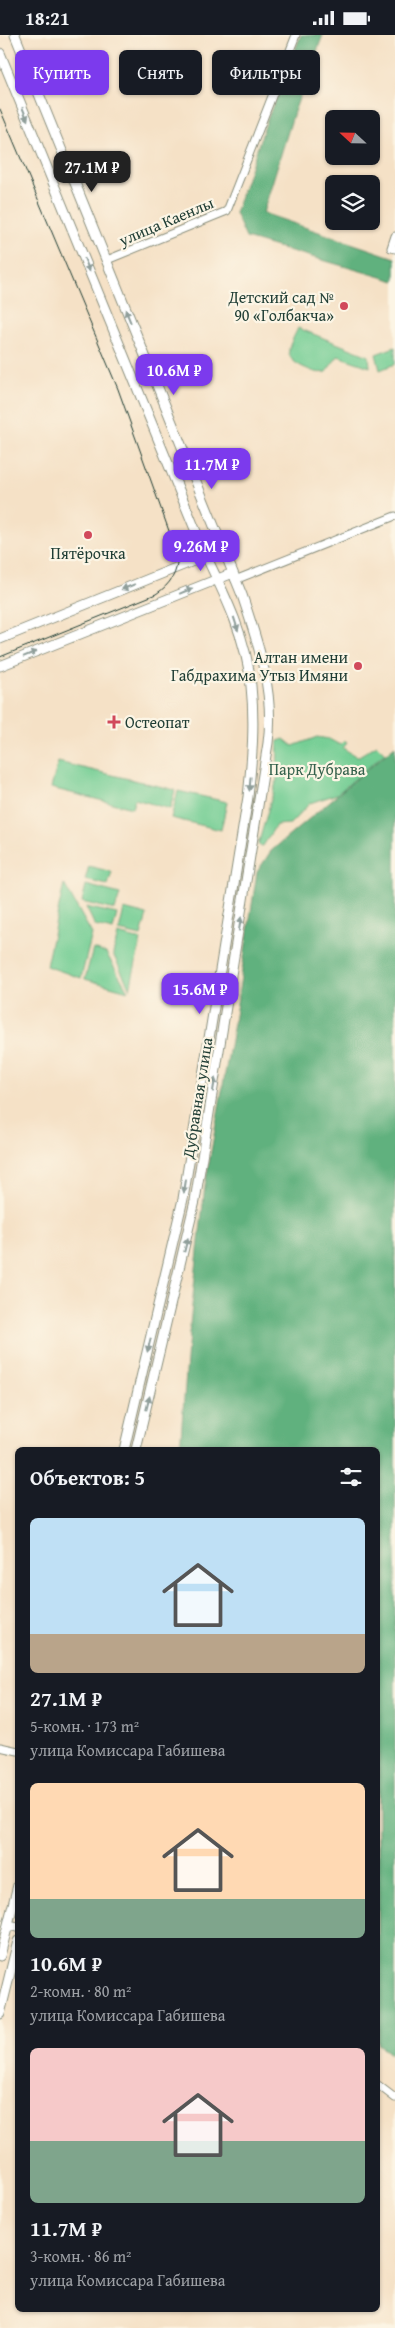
<!DOCTYPE html>
<html lang="ru">
<head>
<meta charset="utf-8">
<style>
	:root { --surface:#171b24; --page:#20242c; --text:#f1f3f6; --muted:#9ea1a6; --accent:#7c3aed }
	body { margin:0; font-family:"Gentium Book Plus",serif; background:var(--page); color:var(--text); height:100vh; display:flex; flex-direction:column; font-size:19px; white-space:nowrap }
	* { box-sizing:border-box; margin:0 }
	p { font-size:16px; color:var(--muted) }
	.icon { flex:none; width:28px; height:28px; fill:none; stroke:currentColor; stroke-width:2; stroke-linecap:round; stroke-linejoin:round }
	.map { position:relative; flex:1; overflow:hidden }
	.panel { position:absolute; left:15px; top:1412px; width:365px; height:865px; display:flex; flex-direction:column; background:var(--surface); border-radius:8px; box-shadow:0 1px 4px #0004 }
	.panel>* { flex:none }
	.top-card { position:absolute; left:15px; top:15px; width:365px; height:45px; display:flex; gap:10px }
	.needle { width:32px; rotate:292deg }
	.fabs { position:absolute; left:325px; top:75px; display:grid; gap:10px }
	.fabs a { display:grid; place-items:center; width:55px; height:55px; border-radius:8px; background:var(--surface); box-shadow:0 1px 4px #0004; font-size:25px }
	.price { position:absolute; translate:-50% -42px; padding:0 11px; border-radius:10px; background:var(--accent); color:#fff; font-size:16px; line-height:32px; filter:drop-shadow(0 1px 2px #0008) }
	.price::after { content:''; position:absolute; left:50%; top:30px; width:15px; height:11px; margin-left:-8px; background:inherit; clip-path:polygon(0 0,100% 0,50% 100%) }
	.price.on { background:#222; color:#fff }
	ul { padding:0; list-style:none }
	li { display:grid; align-content:center; gap:10px; height:265px; padding:0 15px }
	li span { display:grid; place-items:center; height:155px; border-radius:8px; color:#555 }
	li>.icon { margin-inline-start:auto }
	span .icon { width:90px; height:90px; fill:#fffc; stroke-width:1 }
	li b { font-size:21px }
	h2 { display:flex; justify-content:space-between; align-items:center; height:60px; padding:0 15px; font-size:21px }
	.tag { padding:0 18px; border-radius:8px; background:var(--surface); box-shadow:0 1px 4px #0004; font-size:18px; line-height:45px }
	.tag.on { background:var(--accent); color:#fff }
	.status { display:flex; justify-content:space-between; align-items:center; height:35px; padding:0 25px; background:var(--surface); direction:ltr }
	.status svg { height:14px; fill:currentColor }
	.map>svg:first-child { display:block }
	.green { fill:#75ce94; stroke:#4a8664 }
	.forest { fill:#60b17e; stroke:#407759 }
	.lines { fill:none; stroke-linecap:round; stroke-linejoin:round }
	.minor-casing { stroke:#8a8f7d; stroke-width:9 }
	.tertiary-casing { stroke:#8a8f7d; stroke-width:11 }
	.minor { stroke:#fff; stroke-width:7 }
	.tertiary { stroke:#fff; stroke-width:9 }
	.tram { stroke:#1f3d34; stroke-width:1 }
	.oneway { fill:#8f9e9a }
	.poi-dot { fill:#d1495b; stroke:#fcf5e5; stroke-width:2 }
	.labels { text-anchor:middle; stroke-width:4.5; stroke-linejoin:round; paint-order:stroke }
	.street-label { font-size:16px; fill:#1f3d34; stroke:#fcf5e5 }
	.poi-label { font-size:16px; fill:#1f3d34; stroke:#fcf5e5; text-anchor:end }
	.park-label { font-size:16px; fill:#34614c; stroke:#fcf5e5 }
</style>
</head>
<body>
<div class="status"><b>18:21</b><svg viewBox="0 0 49 12"><path d="M0 12V9h3v3zM5 12V6h3v6zM10 12V3h3v9zM15 12V0h3v12zM26 1h20v11H26zM47 4h2v5h-2z"/></svg></div>
<div class="map">
<svg width="395" height="2293" viewBox="0 0 395 2293">
	<rect width="100%" height="100%" fill="#fcf5e5"/>
	<filter id="ink" filterUnits="userSpaceOnUse"><feTurbulence type="fractalNoise" baseFrequency=".02" numOctaves="2"/><feDisplacementMap in="SourceGraphic" scale="10" xChannelSelector="R" yChannelSelector="G"/><feConvolveMatrix kernelMatrix="1 2 1 2 8 2 1 2 1" color-interpolation-filters="sRGB"/></filter>
	<filter id="wash" filterUnits="userSpaceOnUse"><feTurbulence type="fractalNoise" baseFrequency=".0096" numOctaves="4" result="noise"/><feDisplacementMap in="SourceGraphic" scale="20" xChannelSelector="R" yChannelSelector="G"/><feGaussianBlur stdDeviation="1.12" result="paint"/><feColorMatrix in="noise" values="0 0 0 0 0 0 0 0 0 0 0 0 0 0 0 0 0 1.4 0 .05"/><feComposite in="paint" operator="in"/></filter>
	<g filter="url(#wash)">
		<rect width="100%" height="100%" fill="#f5e1c6"/>
		<path class="green" d="M298,293L369,321L370,332L338,321L326,337C317,339 312,336 303,332C280,321 290,311 298,293Z
			M395,312V329L380,335L376,319Z
			M317,702L329,704L340,710L344,706L347,708L343,713L357,722L377,710L385,718L337,759L310,768L290,789L276,790L263,811L258,810L277,744L278,706L284,704L293,711Z
			M58,727L175,755L170,774L135,764L132,773L51,753Z
			M178,756L227,767L221,795L171,783Z
			M89,831L112,837L108,850L85,845Z
			M64,849L92,899L81,943L46,931Z
			M86,850L120,859L115,875L82,867Z
			M86,872L117,879L113,895L95,891Z
			M124,874L147,880L141,901L119,896Z
			M118,899L141,905L130,954L113,919Z
			M93,914L106,918L128,956L85,944Z"/>
		<path class="forest" d="M301,0H323L294,77L263,178L395,223V246L246,203L235,178L267,85Z
			M395,711V2022L378,2009V1415H180L189,1299L205,1150L233,994L257,837L271,816Z"/>
	</g>
	<g filter="url(#ink)">
		<g class="lines">
			<defs>
				<path id="minor" d="M395,201L391,213L395,214
					M107,225L227,176L296,0
					M235,545L395,481
					M0,1712L18,1716
					M378,2050L395,2063"/>
				<path id="tertiary" d="M15,0L242,560C258,608 275,657 268,708L195,1166L136,1415
					M0,18L206,521C226,562 247,605 251,651C255,688 252,724 248,762L183,1164L124,1415
					M0,604L223,514
					M0,631L233,538
					M8,1890L18,1892
					M0,1921L18,1850
					M0,1979L18,1906"/>
			</defs>
			<use href="#minor" class="minor-casing"/>
			<use href="#tertiary" class="tertiary-casing"/>
			<use href="#minor" class="minor"/>
			<use href="#tertiary" class="tertiary"/>
			<path class="tram" d="M0,74L118,354L178,521C177,538 171,549 156,559L0,622"/>
		</g>
		<defs><path id="oneway-solid" d="M-6-.8H1V-3.2L6.5 0L1 3.2V.8H-6Z" transform="scale(1.25)"/></defs>
		<g class="oneway">
			<use href="#oneway-solid" transform="translate(25 79) rotate(68)"/>
			<use href="#oneway-solid" transform="translate(87 230) rotate(68)"/>
			<use href="#oneway-solid" transform="translate(128 281) rotate(-112)"/>
			<use href="#oneway-solid" transform="translate(128 552) rotate(158)"/>
			<use href="#oneway-solid" transform="translate(186 556) rotate(-23)"/>
			<use href="#oneway-solid" transform="translate(236 589) rotate(72)"/>
			<use href="#oneway-solid" transform="translate(30 619) rotate(-22)"/>
			<use href="#oneway-solid" transform="translate(250 749) rotate(95)"/>
			<use href="#oneway-solid" transform="translate(240 889) rotate(-81)"/>
			<use href="#oneway-solid" transform="translate(214 1050) rotate(-81)"/>
			<use href="#oneway-solid" transform="translate(185 1151) rotate(99)"/>
			<use href="#oneway-solid" transform="translate(186 1210) rotate(-76)"/>
			<use href="#oneway-solid" transform="translate(149 1310) rotate(104)"/>
			<use href="#oneway-solid" transform="translate(148 1368) rotate(-76)"/>
		</g>
	</g>
	<g class="poi-dot">
		<circle cx="344" cy="271" r="5"/>
		<circle cx="88" cy="500" r="5"/>
		<circle cx="358" cy="631" r="5"/>
		<path d="M111.5 679.5h5v5h5v5h-5v5h-5v-5h-5v-5h5z"/>
	</g>
	<g class="labels">
		<g class="street-label">
			<text transform="translate(166 186) rotate(-23)" y="6">улица Каенлы</text>
			<text transform="translate(197 1063) rotate(-81)" y="6">Дубравная улица</text>
		</g>
		<g class="poi-label">
			<text x="334" y="268">Детский сад №<tspan x="334" dy="18">90 «Голбакча»</tspan></text>
			<text x="88" y="524" text-anchor="middle">Пятёрочка</text>
			<text x="348" y="628">Алтан имени<tspan x="348" dy="18">Габдрахима Утыз Имяни</tspan></text>
			<text x="125" y="693" text-anchor="start">Остеопат</text>
		</g>
		<g class="park-label">
			<text x="317" y="740">Парк Дубрава</text>
		</g>
	</g>
</svg>
<div class="fabs">
<a><svg class="needle" viewBox="-14 -14 28 28"><path d="M0-13l5 13h-10z" fill="#e53935"/><path d="M0 13l5-13h-10z" fill="#9ea1a6"/></svg></a>
<a><svg class="icon" aria-label="layers" viewBox="0 0 24 24"><path d="M12 4l9 5-9 5-9-5zM3 14l9 5 9-5"/></svg></a>
</div>
<b class="price on" style="left:92px;top:158px">27.1M ₽</b>
<b class="price" style="left:174px;top:361px">10.6M ₽</b>
<b class="price" style="left:212px;top:455px">11.7M ₽</b>
<b class="price" style="left:201px;top:537px">9.26M ₽</b>
<b class="price" style="left:200px;top:980px">15.6M ₽</b>
<div class="top-card">
<a class="tag on">Купить</a>
<a class="tag">Снять</a>
<a class="tag">Фильтры</a>
</div>
<section class="panel">
<h2>Объектов: 5<svg class="icon" aria-label="filters" viewBox="0 0 24 24"><path d="M4 7h16M4 17h16"/><circle cx="9" cy="7" r="2"/><circle cx="15" cy="17" r="2"/></svg></h2>
<ul>
<li><span style="background:linear-gradient(#bfe0f5 75%,#b9a48a 0)"><svg class="icon" aria-label="home" viewBox="0 0 24 24"><path d="M3 11l9-7 9 7M6 9v11h12V9"/></svg></span><div><b>27.1M ₽</b><p>5-комн. · 173 m²</p><p>улица Комиссара Габишева</p></div></li>
<li><span style="background:linear-gradient(#ffd9b3 75%,#7fa58c 0)"><svg class="icon" aria-label="home" viewBox="0 0 24 24"><path d="M3 11l9-7 9 7M6 9v11h12V9"/></svg></span><div><b>10.6M ₽</b><p>2-комн. · 80 m²</p><p>улица Комиссара Габишева</p></div></li>
<li><span style="background:linear-gradient(#f6c9c9 60%,#7fa58c 0)"><svg class="icon" aria-label="home" viewBox="0 0 24 24"><path d="M3 11l9-7 9 7M6 9v11h12V9"/></svg></span><div><b>11.7M ₽</b><p>3-комн. · 86 m²</p><p>улица Комиссара Габишева</p></div></li>
</ul>
</section>
</div>
</body>
</html>
